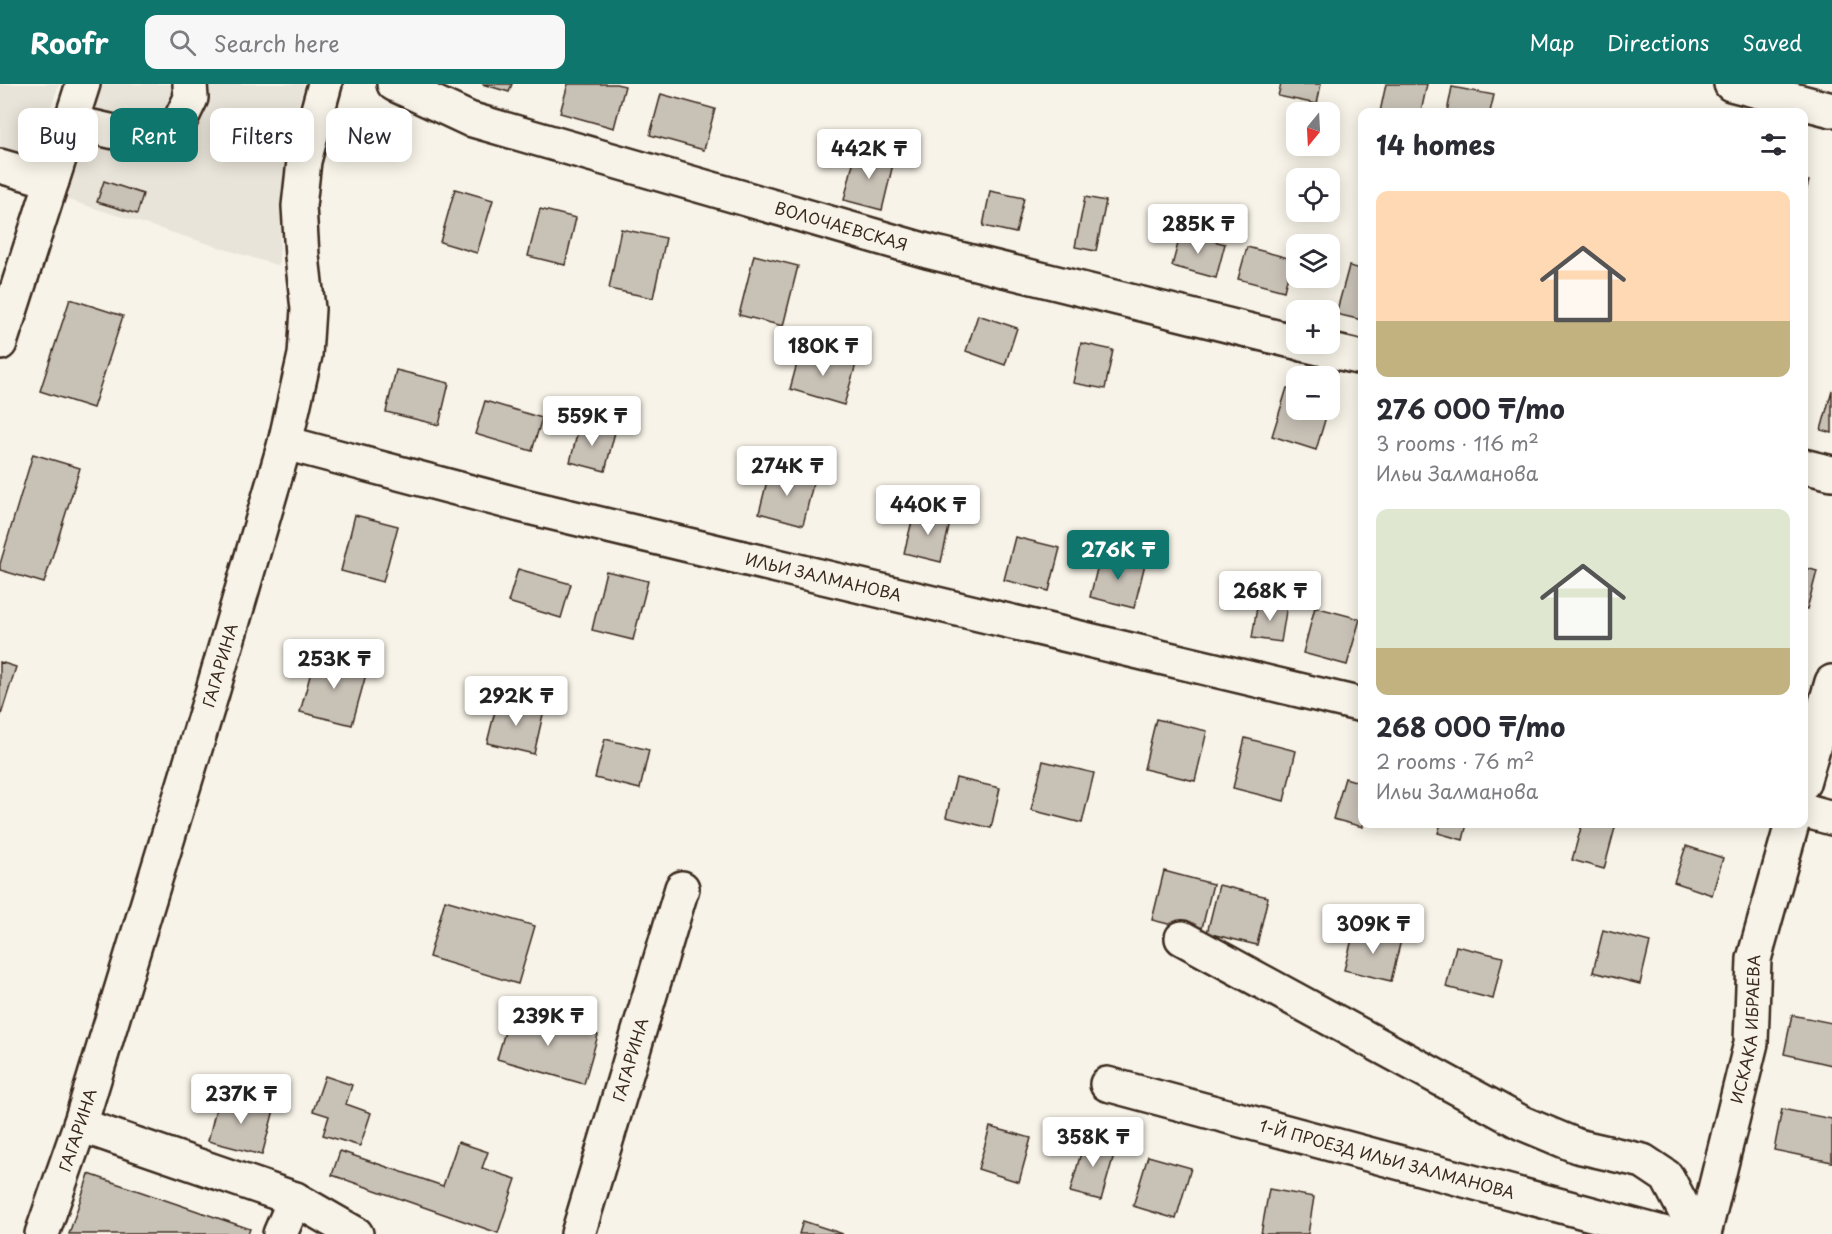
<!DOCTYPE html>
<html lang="en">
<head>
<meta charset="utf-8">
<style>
	:root { --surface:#fff; --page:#f7f7f7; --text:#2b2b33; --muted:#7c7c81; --accent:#0f766e }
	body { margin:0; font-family:"Playpen Sans",sans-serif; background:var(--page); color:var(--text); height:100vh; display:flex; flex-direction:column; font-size:22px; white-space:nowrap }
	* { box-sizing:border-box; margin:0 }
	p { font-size:20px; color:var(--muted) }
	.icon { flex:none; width:33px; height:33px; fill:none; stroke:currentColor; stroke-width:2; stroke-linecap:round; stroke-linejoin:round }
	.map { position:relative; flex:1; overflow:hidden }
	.sheet { position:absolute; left:1358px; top:24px; width:450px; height:720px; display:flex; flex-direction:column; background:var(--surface); border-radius:12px; box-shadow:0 3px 15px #0003 }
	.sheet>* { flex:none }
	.guide { position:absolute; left:18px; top:24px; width:570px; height:54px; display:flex; gap:12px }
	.needle { width:39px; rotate:198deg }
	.buttons { position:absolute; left:1286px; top:18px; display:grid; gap:12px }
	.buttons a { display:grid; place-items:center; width:54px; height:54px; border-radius:12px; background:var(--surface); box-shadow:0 3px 15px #0003; font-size:30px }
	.price { position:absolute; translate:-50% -51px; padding:0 14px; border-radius:6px; background:#fff; color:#222; font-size:20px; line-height:39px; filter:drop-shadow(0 2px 3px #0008) }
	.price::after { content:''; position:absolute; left:50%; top:36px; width:18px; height:14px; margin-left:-9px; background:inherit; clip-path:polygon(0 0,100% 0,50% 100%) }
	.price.current { background:var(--accent); color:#fff }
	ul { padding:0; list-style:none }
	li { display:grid; align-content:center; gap:12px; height:318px; padding:0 18px }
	li span { display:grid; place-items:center; height:186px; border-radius:12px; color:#555 }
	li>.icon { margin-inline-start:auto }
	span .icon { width:108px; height:108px; fill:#fffc; stroke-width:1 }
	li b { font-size:26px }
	h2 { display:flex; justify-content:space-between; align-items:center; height:72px; padding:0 18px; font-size:26px }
	.tag { padding:0 21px; border-radius:12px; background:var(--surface); box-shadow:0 3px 15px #0003; font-size:21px; line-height:54px }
	.tag.current { background:var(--accent); color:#fff }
	header { display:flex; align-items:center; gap:36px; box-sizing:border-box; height:84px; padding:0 30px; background:var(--accent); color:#fff }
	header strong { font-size:28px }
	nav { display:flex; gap:33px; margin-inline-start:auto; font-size:21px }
	.search { width:420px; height:54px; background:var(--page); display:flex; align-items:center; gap:15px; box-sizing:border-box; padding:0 21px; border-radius:12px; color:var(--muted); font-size:22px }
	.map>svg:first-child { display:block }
	.built { fill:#e9e4d9 }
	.building { fill:#c8c1b6; stroke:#3b2a1e; stroke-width:1.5 }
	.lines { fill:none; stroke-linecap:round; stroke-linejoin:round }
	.minor-casing { stroke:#3b2a1e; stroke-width:38 }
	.minor { stroke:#f7f3e8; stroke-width:33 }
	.labels { text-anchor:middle; stroke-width:6; stroke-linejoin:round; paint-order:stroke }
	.street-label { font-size:16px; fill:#3b2a1e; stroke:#f7f3e8 }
</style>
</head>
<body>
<header>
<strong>Roofr</strong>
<div class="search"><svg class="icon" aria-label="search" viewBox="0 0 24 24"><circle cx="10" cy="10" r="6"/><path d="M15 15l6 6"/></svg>Search here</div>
<nav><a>Map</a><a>Directions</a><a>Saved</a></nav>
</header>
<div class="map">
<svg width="1832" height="1150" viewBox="0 0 1832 1150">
	<rect width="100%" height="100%" fill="#f7f3e8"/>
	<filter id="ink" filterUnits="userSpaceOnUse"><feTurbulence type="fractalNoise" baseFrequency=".0167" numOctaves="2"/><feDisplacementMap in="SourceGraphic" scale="12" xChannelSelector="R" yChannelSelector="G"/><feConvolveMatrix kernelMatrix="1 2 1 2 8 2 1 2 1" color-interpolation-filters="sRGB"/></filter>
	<g filter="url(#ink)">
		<path class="built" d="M0,0H59L34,73L0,62Z
			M101,0H304L284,79L279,182L65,115Z"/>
		<path class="building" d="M482,0H512L509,8Z
			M568,0H616L625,2L614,44L560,29Z
			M1281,0H1321L1317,20L1278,12Z
			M1386,0H1427L1421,28H1380Z
			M1452,3L1494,11L1490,28H1447Z
			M661,10L715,25L704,66L650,51Z
			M856,67L894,76L882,126L844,116Z
			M1803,96L1809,97L1803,117Z
			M104,97L143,110L137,130L97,118Z
			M455,105L493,116L477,169L440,158Z
			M990,107L1024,114L1016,149L983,142Z
			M1085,113L1106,117L1096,167L1075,163Z
			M540,125L576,134L565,181L528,172Z
			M621,145L666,154L653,214L609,205Z
			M1181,148L1225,160L1216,194L1172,182Z
			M1247,163L1292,175L1284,207L1238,195Z
			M754,171L798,182L783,242L739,231Z
			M1349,182L1362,185V236L1336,230Z
			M70,215L123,232L93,324L40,307Z
			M978,231L1017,244L1005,281L966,267Z
			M1081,259L1113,266L1105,305L1073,299Z
			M801,265L856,280L844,321L790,305Z
			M396,286L449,299L439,341L386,328Z
			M1287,304L1296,306V326H1328L1316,366L1272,352Z
			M1832,306V349L1821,346Z
			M485,317L542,334L532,367L475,350Z
			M580,339L615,348L605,387L570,378Z
			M33,370L80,384L44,499L0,486V480Z
			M770,385L814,396L803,441L759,429Z
			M915,425L951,434L941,478L904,469Z
			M355,431L398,442L383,498L341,487Z
			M1015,453L1060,464L1049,507L1004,496Z
			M1101,469L1145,480L1134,524L1090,513Z
			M1803,483L1817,487L1807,525L1803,524Z
			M518,485L571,500L561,534L508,518Z
			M606,487L648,497L633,556L592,546Z
			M1258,517L1287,521L1281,558L1252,554Z
			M1315,523L1360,535L1347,581L1303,569Z
			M316,570L368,583L352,641L300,628Z
			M0,578L16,583L0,634Z
			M498,615L544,626L534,670L487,659Z
			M1156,635L1207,647L1195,697L1144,685Z
			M1245,654L1296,667L1284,717L1233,704Z
			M605,655L649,666L640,705L595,694Z
			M1043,677L1094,689L1082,739L1031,726Z
			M956,694L1000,704L991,744L946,733Z
			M1345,694L1362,699L1363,743L1333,735Z
			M1441,740H1467L1463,756L1438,749Z
			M1582,740H1616L1604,785L1572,776Z
			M1686,762L1723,774L1712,811L1674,798Z
			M1164,787L1213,800L1201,848L1152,836Z
			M1219,801L1268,813L1257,861L1207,849Z
			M445,816L535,842L518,900L429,873Z
			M1355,844L1401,856L1391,897L1344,886Z
			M1603,846L1650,858L1640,900L1593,888Z
			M1456,862L1503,873L1493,915L1446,903Z
			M511,927L598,951L584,1000L497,975Z
			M1792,931L1832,939V981L1784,970Z
			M325,992L352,1001L346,1020L371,1029L360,1062L323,1051L329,1032L313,1027Z
			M219,1012L274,1026L262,1071L208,1057Z
			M1782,1025L1832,1035V1078L1774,1066Z
			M990,1043L1031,1054L1019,1098L978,1085Z
			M1086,1051L1117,1060L1101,1116L1070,1108Z
			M458,1058L488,1068L482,1084L516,1095L498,1149L332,1091L340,1067L443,1102Z
			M1148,1072L1191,1084L1176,1135L1133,1122Z
			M89,1090L250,1145L248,1150H69Z
			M1269,1105L1314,1113L1308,1150H1261Z
			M803,1137L843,1150H799Z"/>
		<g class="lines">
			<defs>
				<g id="minor">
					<path id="s1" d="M394,0L469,35L927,167L1296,258"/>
					<path d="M1731,0L1832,26"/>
					<path d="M71,38L119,49L143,52H160L176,45L191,14L190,0"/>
					<path d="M0,82L52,97"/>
					<path d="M0,259L83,0"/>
					<path d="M1302,260L1362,274"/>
					<path id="s2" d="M285,359L520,421L1362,621"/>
					<path d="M1803,382L1832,389"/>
					<path d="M1803,699L1832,598"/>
					<path d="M1803,726L1832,734"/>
					<path d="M1182,854L1522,1039L1577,1062L1643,1077L1667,1093L1697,1150"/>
					<path id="s3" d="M1107,1000L1666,1150"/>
					<path d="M80,1041L295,1115L356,1150"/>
					<path id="s4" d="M42,1150L80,1041L212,609L285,359L305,271L308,225L302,172L299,122L304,77L325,0"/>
					<path d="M280,1150L295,1115"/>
					<path id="s5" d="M578,1150L682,804"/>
					<path id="s6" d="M1704,1150L1751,959L1754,875L1792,740"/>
				</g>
			</defs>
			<use href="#minor" class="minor-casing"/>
			<use href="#minor" class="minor"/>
		</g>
	</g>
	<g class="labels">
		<g class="street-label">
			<text dy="6" stroke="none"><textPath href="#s1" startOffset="470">ВОЛОЧАЕВСКАЯ</textPath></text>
			<text dy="6" stroke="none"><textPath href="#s2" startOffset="555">ИЛЬИ ЗАЛМАНОВА</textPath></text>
			<text dy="6" stroke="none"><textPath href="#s4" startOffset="596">ГАГАРИНА</textPath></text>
			<text dy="6" stroke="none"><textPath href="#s6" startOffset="210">ИСКАКА ИБРАЕВА</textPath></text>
			<text dy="6" stroke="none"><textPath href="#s5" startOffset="182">ГАГАРИНА</textPath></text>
			<text dy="6" stroke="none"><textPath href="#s4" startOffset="110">ГАГАРИНА</textPath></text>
			<text dy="6" stroke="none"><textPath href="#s3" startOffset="290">1-Й ПРОЕЗД ИЛЬИ ЗАЛМАНОВА</textPath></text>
		</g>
	</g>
</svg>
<div class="buttons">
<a><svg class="needle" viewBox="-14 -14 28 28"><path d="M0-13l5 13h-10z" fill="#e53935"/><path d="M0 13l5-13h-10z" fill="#7c7c81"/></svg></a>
<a><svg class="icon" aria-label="locate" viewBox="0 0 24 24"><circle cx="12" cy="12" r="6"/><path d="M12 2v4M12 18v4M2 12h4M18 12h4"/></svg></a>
<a><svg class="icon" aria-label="layers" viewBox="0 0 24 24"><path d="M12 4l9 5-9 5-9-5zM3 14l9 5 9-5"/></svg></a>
<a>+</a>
<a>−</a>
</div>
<b class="price" style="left:869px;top:96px">442K ₸</b>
<b class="price" style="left:1198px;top:171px">285K ₸</b>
<b class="price" style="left:823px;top:293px">180K ₸</b>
<b class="price" style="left:592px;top:363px">559K ₸</b>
<b class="price" style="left:787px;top:413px">274K ₸</b>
<b class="price" style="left:928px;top:452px">440K ₸</b>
<b class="price current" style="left:1118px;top:497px">276K ₸</b>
<b class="price" style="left:1270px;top:538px">268K ₸</b>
<b class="price" style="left:334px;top:606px">253K ₸</b>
<b class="price" style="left:516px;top:643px">292K ₸</b>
<b class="price" style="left:1373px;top:871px">309K ₸</b>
<b class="price" style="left:548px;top:963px">239K ₸</b>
<b class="price" style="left:241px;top:1041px">237K ₸</b>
<b class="price" style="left:1093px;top:1084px">358K ₸</b>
<div class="guide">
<a class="tag">Buy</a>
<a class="tag current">Rent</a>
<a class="tag">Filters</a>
<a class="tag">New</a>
</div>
<section class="sheet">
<h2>14 homes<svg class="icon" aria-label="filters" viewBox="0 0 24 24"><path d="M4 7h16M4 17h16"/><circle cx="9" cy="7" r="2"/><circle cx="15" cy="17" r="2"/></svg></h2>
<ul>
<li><span style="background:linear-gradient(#ffd9b3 70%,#c2b280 0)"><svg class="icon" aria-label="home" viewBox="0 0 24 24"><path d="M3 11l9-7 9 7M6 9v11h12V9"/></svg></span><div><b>276 000 ₸/mo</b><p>3 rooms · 116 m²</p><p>Ильи Залманова</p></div></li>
<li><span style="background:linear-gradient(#dfe7d0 75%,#c2b280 0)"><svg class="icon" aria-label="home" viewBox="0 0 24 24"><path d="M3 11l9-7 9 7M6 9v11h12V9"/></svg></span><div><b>268 000 ₸/mo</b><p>2 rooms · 76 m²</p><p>Ильи Залманова</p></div></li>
</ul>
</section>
</div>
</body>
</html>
